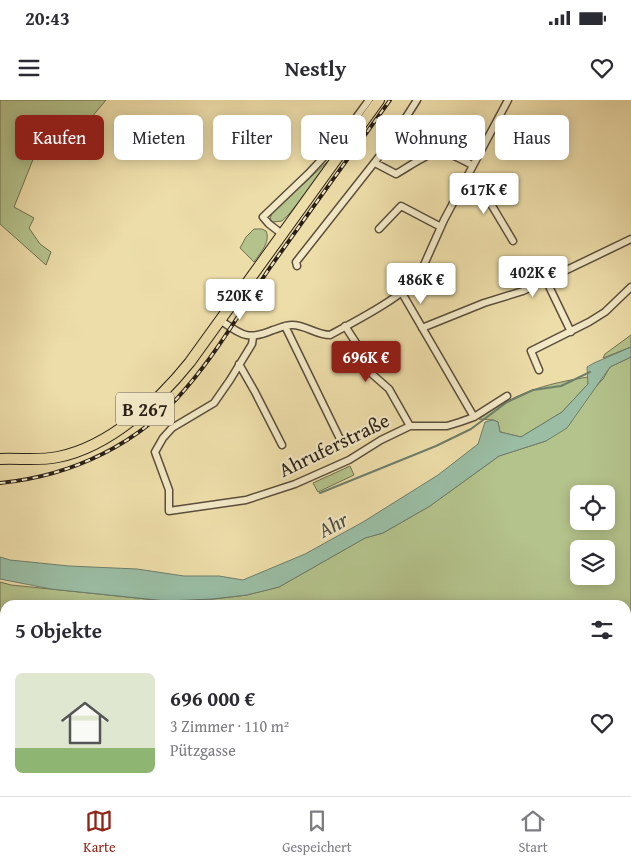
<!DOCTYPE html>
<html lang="de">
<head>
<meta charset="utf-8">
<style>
	:root { --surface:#fff; --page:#f7f7f7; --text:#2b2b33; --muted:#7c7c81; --line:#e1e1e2; --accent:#8f2418 }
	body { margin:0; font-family:"Gentium Book Plus",serif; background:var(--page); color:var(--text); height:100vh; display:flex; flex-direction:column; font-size:19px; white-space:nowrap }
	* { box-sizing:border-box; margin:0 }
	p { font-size:16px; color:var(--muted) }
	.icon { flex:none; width:28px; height:28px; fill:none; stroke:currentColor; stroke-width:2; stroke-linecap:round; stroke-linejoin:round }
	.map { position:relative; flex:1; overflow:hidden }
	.panel { position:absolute; left:0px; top:500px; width:631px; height:196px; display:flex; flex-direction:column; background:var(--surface); border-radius:15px 15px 0 0; box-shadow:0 2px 12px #0003 }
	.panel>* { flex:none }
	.hud { position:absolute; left:15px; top:15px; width:601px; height:45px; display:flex; gap:10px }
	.buttons { position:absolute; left:570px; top:385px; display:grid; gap:10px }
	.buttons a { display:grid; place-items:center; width:45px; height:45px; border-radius:8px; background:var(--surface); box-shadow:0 2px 12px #0003; font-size:25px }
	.price { position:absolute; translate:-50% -42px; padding:0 11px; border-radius:5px; background:#fff; color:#222; font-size:16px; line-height:32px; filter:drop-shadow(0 1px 2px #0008) }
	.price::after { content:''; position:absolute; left:50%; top:30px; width:15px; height:11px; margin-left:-8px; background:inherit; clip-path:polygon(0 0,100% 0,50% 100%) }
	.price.on { background:var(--accent); color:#fff }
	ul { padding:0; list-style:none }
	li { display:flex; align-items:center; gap:15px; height:125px; padding:0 15px }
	li span { display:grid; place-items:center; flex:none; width:140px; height:100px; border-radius:8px; color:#555 }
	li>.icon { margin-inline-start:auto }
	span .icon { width:60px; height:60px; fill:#fffc; stroke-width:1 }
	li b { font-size:21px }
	h2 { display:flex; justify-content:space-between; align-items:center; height:60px; padding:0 15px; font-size:21px }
	.pill { padding:0 18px; border-radius:8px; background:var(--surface); box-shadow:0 2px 12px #0003; font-size:18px; line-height:45px }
	.pill.on { background:var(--accent); color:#fff }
	.status { display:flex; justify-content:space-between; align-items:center; height:35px; padding:0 25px; background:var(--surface); direction:ltr }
	.status svg { height:14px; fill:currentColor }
	header { display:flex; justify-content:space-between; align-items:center; height:65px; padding:0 15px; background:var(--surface); font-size:22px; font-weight:800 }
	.tabs { display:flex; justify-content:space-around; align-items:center; height:70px; border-top:1px solid var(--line); background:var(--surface); font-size:14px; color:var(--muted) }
	.tabs a { display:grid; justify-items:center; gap:2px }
	.tabs .on { color:var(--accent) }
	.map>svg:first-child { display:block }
	.green { fill:#b4c28b; stroke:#6e7050; fill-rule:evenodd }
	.water { fill:#9abda4; stroke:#6d7e6b }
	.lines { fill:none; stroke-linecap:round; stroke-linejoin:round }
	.stream { stroke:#6d7e6b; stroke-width:2 }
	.street-casing { stroke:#5a4e3b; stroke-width:9 }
	.primary-casing { stroke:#291f16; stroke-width:12 }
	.street { stroke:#f3e9c7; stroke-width:6 }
	.primary { stroke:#eddda9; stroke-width:10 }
	.rail-casing { stroke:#291f16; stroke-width:4 }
	.rail { stroke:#f3e9c7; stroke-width:2; stroke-dasharray:5.5; stroke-linecap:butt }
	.labels { text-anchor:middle; stroke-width:4.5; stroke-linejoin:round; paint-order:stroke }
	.shield { fill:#f3e9c7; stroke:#665c4b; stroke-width:1 }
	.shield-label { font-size:19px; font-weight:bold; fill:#291f16 }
	.street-label { font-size:20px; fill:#291f16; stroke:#f3e9c7 }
	.water-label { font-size:21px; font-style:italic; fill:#4b4e41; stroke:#f3e9c7 }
</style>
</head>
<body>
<div class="status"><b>20:43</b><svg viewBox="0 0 49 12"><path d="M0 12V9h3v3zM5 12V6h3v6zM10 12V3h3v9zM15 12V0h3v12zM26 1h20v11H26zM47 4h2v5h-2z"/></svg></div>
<header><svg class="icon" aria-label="menu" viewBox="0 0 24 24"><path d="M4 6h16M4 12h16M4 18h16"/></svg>Nestly<svg class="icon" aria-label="heart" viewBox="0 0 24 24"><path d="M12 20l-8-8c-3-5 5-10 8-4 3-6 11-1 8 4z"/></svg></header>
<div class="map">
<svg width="631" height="696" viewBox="0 0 631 696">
	<rect width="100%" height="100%" fill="#eddda9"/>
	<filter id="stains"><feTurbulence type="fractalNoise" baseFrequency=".004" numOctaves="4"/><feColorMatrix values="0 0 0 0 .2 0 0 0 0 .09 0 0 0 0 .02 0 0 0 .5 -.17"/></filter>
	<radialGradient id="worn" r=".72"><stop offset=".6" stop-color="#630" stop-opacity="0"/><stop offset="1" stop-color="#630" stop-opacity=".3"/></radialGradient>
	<path class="green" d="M0,0H106L86,24L64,42L34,57L14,107L34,118L29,128L40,144L51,152L46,165L0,124Z
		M339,51L290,113L282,121L273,122L270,119L272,113Z
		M254,129H262L266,131C271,142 260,153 254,162L240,148L246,137Z
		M631,235V247L603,258L605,254Z
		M631,257V696H0V482L11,485L166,501L213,499L247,495L279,487L365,438L383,433L430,406L499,356L546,341L603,279L610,267ZM579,394H606V421H579ZM579,449H606V476H579ZM5,505H626V691H5Z
		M588,277V284L562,312L521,337L500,332L498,322L493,320L479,319C515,293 544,284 588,277Z
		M350,366L354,375L318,392L313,383Z"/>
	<path class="water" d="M631,247V257L610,267L567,328L546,341L499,356L430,406L383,433L365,438L279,487L247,495L213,499L166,501L51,489L0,479V457L10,460L69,466L137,469L184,476H219L243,480L305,454L363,422L438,375L478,344L485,322L493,320L498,322L500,332L521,337L562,312L588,284L587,267L594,263Z"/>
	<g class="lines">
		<path class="stream" d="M320,393L436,346L471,329L507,302L533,290L561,286L590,272"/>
		<defs>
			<path id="street" d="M452,55L464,44L483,45
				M375,63L396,74C407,68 427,53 439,52C450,52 462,60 472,65
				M466,77L479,84L513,141
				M379,129L401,106L441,127
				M282,134L269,124L263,117L308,74L339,41L369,0
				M297,166L296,162L389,44L417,0
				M546,180L571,232
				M402,193L474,317
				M220,220C242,235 247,241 273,230C280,228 285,225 292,225C306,225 316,235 330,235C354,222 403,197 419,176L444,120L508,0
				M285,226L340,339
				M345,226L360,249L372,274L389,289L410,326
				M422,228L484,203L523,191L631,139
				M253,237L252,244L230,280L214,303L172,328L163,338L155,352L169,390V411L246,400L295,384L349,360L381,340L410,326H447L460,322L474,317L507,296
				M239,264L255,292L282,345
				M539,270L531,251L589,222L605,212L631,187"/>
			<path id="primary" d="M0,359C19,358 39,361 58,357C109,347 158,302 190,262L379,0"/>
		</defs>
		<use href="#street" class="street-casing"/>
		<use href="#primary" class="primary-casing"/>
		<use href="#street" class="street"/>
		<use href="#primary" class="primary"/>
		<defs>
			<path id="rail" d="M0,383C72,376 140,344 187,287C218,251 242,209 269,169C309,112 350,56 390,0"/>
		</defs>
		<use href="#rail" class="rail-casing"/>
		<use href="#rail" class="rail"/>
	</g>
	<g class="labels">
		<rect class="shield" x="116" y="292.5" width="58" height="33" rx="4"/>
		<g class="shield-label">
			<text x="145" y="316">B 267</text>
		</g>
		<g class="street-label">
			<text transform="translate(334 345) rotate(-26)" y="7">Ahruferstraße</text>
		</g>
		<g class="water-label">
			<text transform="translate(333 425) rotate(-28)" y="7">Ahr</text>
		</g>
	</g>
	<rect width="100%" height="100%" filter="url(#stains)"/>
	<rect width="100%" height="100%" fill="url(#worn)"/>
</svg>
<div class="buttons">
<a><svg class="icon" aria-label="locate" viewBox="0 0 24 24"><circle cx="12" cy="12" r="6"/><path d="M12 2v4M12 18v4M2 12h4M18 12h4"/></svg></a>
<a><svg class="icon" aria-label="layers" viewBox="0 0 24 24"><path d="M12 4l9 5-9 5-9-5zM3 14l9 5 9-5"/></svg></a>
</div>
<b class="price" style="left:484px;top:115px">617K €</b>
<b class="price" style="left:533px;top:198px">402K €</b>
<b class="price" style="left:421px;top:205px">486K €</b>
<b class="price" style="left:240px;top:221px">520K €</b>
<b class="price on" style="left:366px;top:283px">696K €</b>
<div class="hud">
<a class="pill on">Kaufen</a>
<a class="pill">Mieten</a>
<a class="pill">Filter</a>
<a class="pill">Neu</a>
<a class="pill">Wohnung</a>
<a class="pill">Haus</a>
</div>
<section class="panel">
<h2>5 Objekte<svg class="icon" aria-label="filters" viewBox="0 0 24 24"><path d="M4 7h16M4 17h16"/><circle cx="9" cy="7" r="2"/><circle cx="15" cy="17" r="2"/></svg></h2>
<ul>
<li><span style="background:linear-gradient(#dfe7d0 75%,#8fb573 0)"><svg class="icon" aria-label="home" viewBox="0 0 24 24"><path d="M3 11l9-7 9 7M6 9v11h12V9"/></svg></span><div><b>696 000 €</b><p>3 Zimmer · 110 m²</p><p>Pützgasse</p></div><svg class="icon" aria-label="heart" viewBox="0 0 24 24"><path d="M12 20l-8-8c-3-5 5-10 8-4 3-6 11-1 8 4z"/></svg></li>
</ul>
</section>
</div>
<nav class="tabs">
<a class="on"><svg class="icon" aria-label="map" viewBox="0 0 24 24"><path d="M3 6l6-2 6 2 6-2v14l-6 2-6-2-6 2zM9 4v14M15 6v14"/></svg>Karte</a>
<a><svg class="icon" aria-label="saved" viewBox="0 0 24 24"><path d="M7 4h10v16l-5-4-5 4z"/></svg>Gespeichert</a>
<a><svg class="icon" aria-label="home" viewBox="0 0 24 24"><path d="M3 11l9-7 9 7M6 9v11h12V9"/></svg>Start</a>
</nav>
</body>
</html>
